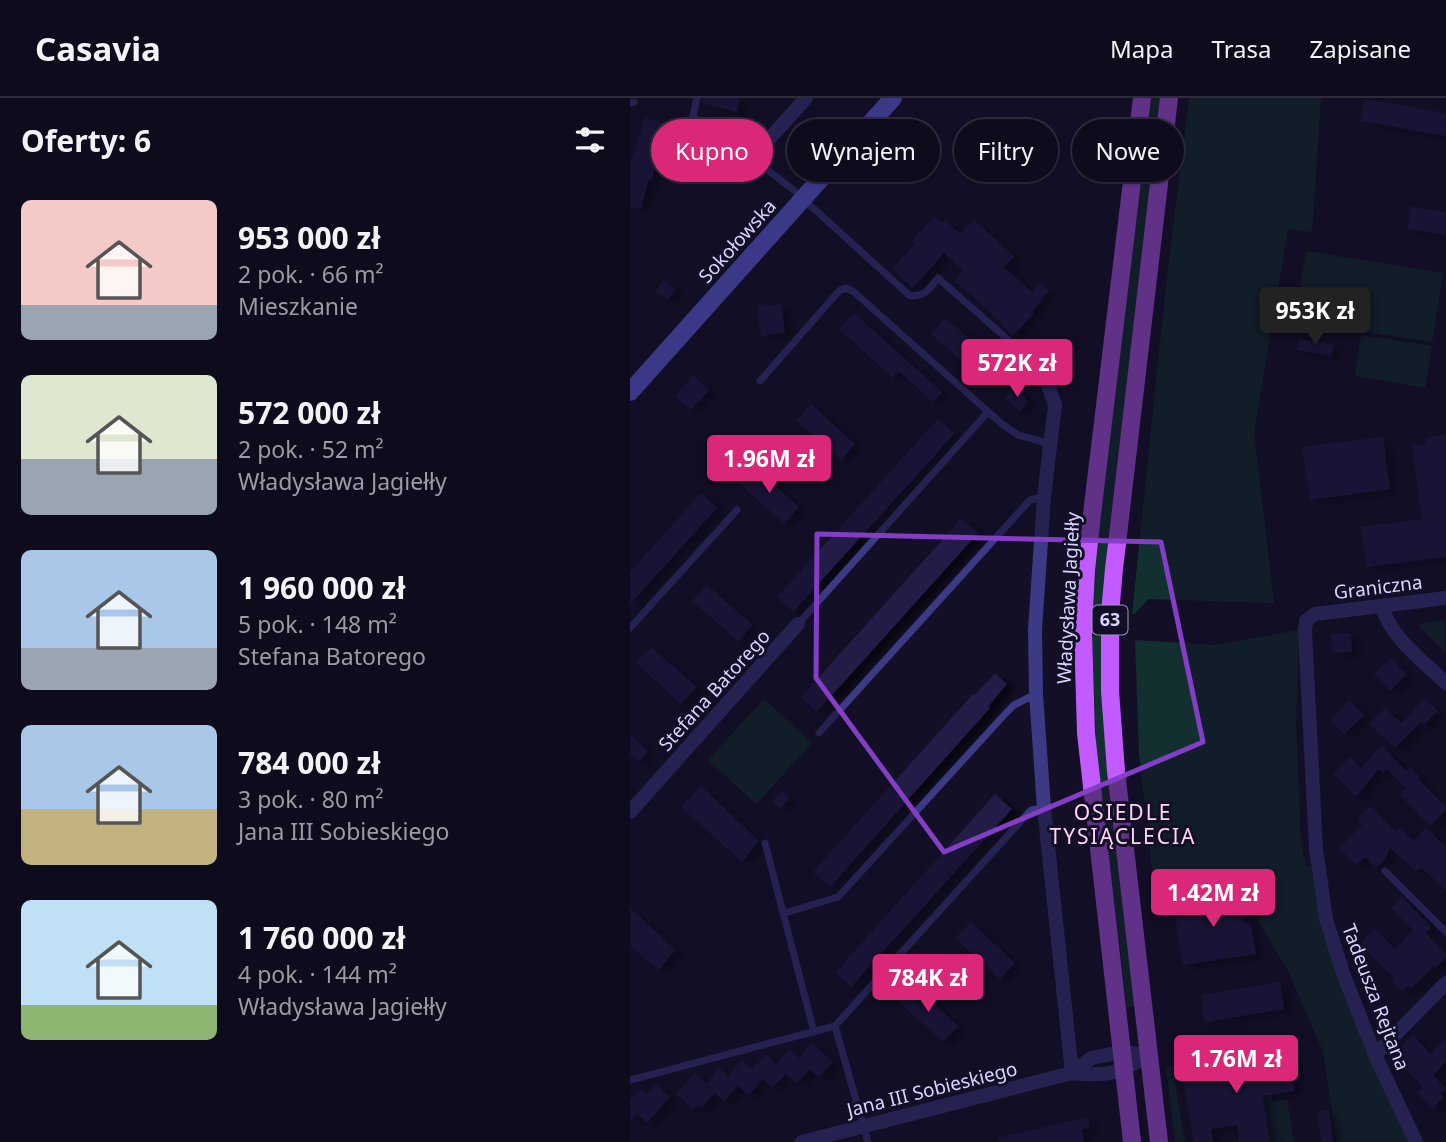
<!DOCTYPE html>
<html lang="pl">
<head>
<meta charset="utf-8">
<style>
	:root { --surface:#0e0b1c; --page:#171425; --text:#f1f3f6; --muted:#9b9ba3; --line:#2e2b3b; --accent:#db2777 }
	body { margin:0; font-family:"Noto Sans",sans-serif; background:var(--page); color:var(--text); height:100vh; display:flex; flex-direction:column; font-size:26px; white-space:nowrap }
	* { box-sizing:border-box; margin:0 }
	p { font-size:23px; color:var(--muted) }
	.icon { flex:none; width:38px; height:38px; fill:none; stroke:currentColor; stroke-width:2; stroke-linecap:round; stroke-linejoin:round }
	.map { position:relative; flex:1; overflow:hidden }
	.side { display:flex; flex-direction:column; background:var(--surface); width:630px }
	.side>* { flex:none }
	.banner { position:absolute; left:21px; top:21px; width:665px; height:63px; display:flex; gap:14px }
	.price { position:absolute; translate:-50% -60px; padding:0 16px; border-radius:7px; background:var(--accent); color:#fff; font-size:23px; line-height:46px; filter:drop-shadow(0 2px 4px #0008) }
	.price::after { content:''; position:absolute; left:50%; top:42px; width:21px; height:16px; margin-left:-10px; background:inherit; clip-path:polygon(0 0,100% 0,50% 100%) }
	.price.selected { background:#222; color:#fff }
	ul { padding:0; list-style:none }
	li { display:flex; align-items:center; gap:21px; height:175px; padding:0 21px }
	li span { display:grid; place-items:center; flex:none; width:196px; height:140px; border-radius:10px; color:#555 }
	li>.icon { margin-inline-start:auto }
	span .icon { width:84px; height:84px; fill:#fffc; stroke-width:1 }
	li b { font-size:30px }
	h2 { display:flex; justify-content:space-between; align-items:center; height:84px; padding:0 21px; font-size:30px }
	.tag { padding:0 24px; border-radius:32px; background:var(--surface); box-shadow:0 2px 5px #0004,0 0 0 2px var(--line); font-size:24px; line-height:63px }
	.tag.selected { background:var(--accent); color:#fff }
	header { display:flex; align-items:center; gap:42px; box-sizing:border-box; height:98px; padding:0 35px; background:var(--surface); border-bottom:2px solid var(--line) }
	header strong { font-size:33px }
	nav { display:flex; gap:38px; margin-inline-start:auto; font-size:24px }
	main { display:flex; flex:1; min-height:0 }
	.map>svg:first-child { display:block }
	.green { fill:#12302f }
	.building { fill:#241b47; filter:url(#shadow) }
	.lines { fill:none; stroke-linecap:round; stroke-linejoin:round }
	.lane { stroke:#3d3a85; stroke-width:7 }
	.street { stroke:#3d3a85; stroke-width:14 }
	.secondary { stroke:#6f6bff; stroke-width:18 }
	.primary { stroke:#c25bff; stroke-width:18 }
	.marked { fill:none; stroke:#843dc5; stroke-width:5; stroke-linejoin:round }
	.labels { text-anchor:middle; stroke-width:6; stroke-linejoin:round; paint-order:stroke }
	.shield { fill:#130f26; stroke:#9e99be; stroke-width:2 }
	.shield-label { font-size:18px; font-weight:bold; fill:#d9d4ff }
	.street-label { font-size:19px; fill:#d9d4ff; stroke:#130f26 }
	.neighbourhood-label { font-size:21px; letter-spacing:2px; fill:#ffd6f0; stroke:#130f26 }
</style>
</head>
<body>
<header>
<strong>Casavia</strong>
<nav><a>Mapa</a><a>Trasa</a><a>Zapisane</a></nav>
</header>
<main>
<section class="side">
<h2>Oferty: 6<svg class="icon" aria-label="filters" viewBox="0 0 24 24"><path d="M4 7h16M4 17h16"/><circle cx="9" cy="7" r="2"/><circle cx="15" cy="17" r="2"/></svg></h2>
<ul>
<li><span style="background:linear-gradient(#f6c9c9 75%,#9aa5b1 0)"><svg class="icon" aria-label="home" viewBox="0 0 24 24"><path d="M3 11l9-7 9 7M6 9v11h12V9"/></svg></span><div><b>953 000 zł</b><p>2 pok. · 66 m²</p><p>Mieszkanie</p></div></li>
<li><span style="background:linear-gradient(#dfe7d0 60%,#9aa5b1 0)"><svg class="icon" aria-label="home" viewBox="0 0 24 24"><path d="M3 11l9-7 9 7M6 9v11h12V9"/></svg></span><div><b>572 000 zł</b><p>2 pok. · 52 m²</p><p>Władysława Jagiełły</p></div></li>
<li><span style="background:linear-gradient(#a9c7e8 70%,#9aa5b1 0)"><svg class="icon" aria-label="home" viewBox="0 0 24 24"><path d="M3 11l9-7 9 7M6 9v11h12V9"/></svg></span><div><b>1 960 000 zł</b><p>5 pok. · 148 m²</p><p>Stefana Batorego</p></div></li>
<li><span style="background:linear-gradient(#a9c7e8 60%,#c2b280 0)"><svg class="icon" aria-label="home" viewBox="0 0 24 24"><path d="M3 11l9-7 9 7M6 9v11h12V9"/></svg></span><div><b>784 000 zł</b><p>3 pok. · 80 m²</p><p>Jana III Sobieskiego</p></div></li>
<li><span style="background:linear-gradient(#bfe0f5 75%,#8fb573 0)"><svg class="icon" aria-label="home" viewBox="0 0 24 24"><path d="M3 11l9-7 9 7M6 9v11h12V9"/></svg></span><div><b>1 760 000 zł</b><p>4 pok. · 144 m²</p><p>Władysława Jagiełły</p></div></li>
</ul>
</section>
<div class="map">
<svg width="816" height="1044" viewBox="0 0 816 1044">
	<defs>
		<filter id="shadow"><feDropShadow dx="8" dy="4.5" stdDeviation="3.5" flood-color="#0009"/></filter>
	</defs>
	<rect width="100%" height="100%" fill="#130f26"/>
	<path class="green" d="M521,0H531L477,448L474,527L463,528L466,447Z
		M559,0H691L682,134L658,131L624,334L644,505L518,501L505,516H502L535,197Z
		M676,153L813,175L802,244L665,223Z
		M731,237L802,248L795,290L725,278Z
		M815,522V554L788,527Z
		M669,532L666,628L671,745L676,769H681L687,805L781,1044H707L693,953L658,873L607,786L525,798L509,655L505,542L584,547Z
		M462,538H471L475,645L506,907L497,910L466,647Z
		M134,601L182,645L126,706L78,662Z
		M542,968L555,1044H545L536,969Z
		M641,997L642,1003L657,1002L664,1044H641L634,999Z"/>
	<path class="building" d="M73,0H110L107,14L72,5Z
		M735,1L816,15V38L731,23Z
		M15,20L37,26L30,56L28,55L21,83H18L11,111L0,108V67Z
		M781,108L816,114V137L777,131Z
		M304,118L312,125L315,122L330,136L344,122L384,158L374,169L402,194L410,185L419,192L402,214L404,215L383,238L373,229L374,227L325,183L333,173L314,155L283,190L262,171L285,146L281,144Z
		M34,182L46,192L37,202L26,193Z
		M151,206L155,235L131,238L127,208Z
		M224,215L312,294L303,304L269,273L263,280L209,231Z
		M316,220L370,267L355,284L301,236Z
		M669,241L704,247L701,258L667,252Z
		M63,278L79,292L61,312L45,298Z
		M385,289L395,298L394,300L398,304L390,314L374,300Z
		M181,306L225,346L211,362L166,323Z
		M308,321L325,335L163,514L147,499Z
		M816,337V459L737,469L731,429L792,421L782,348L796,346L795,340Z
		M753,339L760,391L680,402L672,349Z
		M124,369L169,409L154,426L109,385Z
		M71,395L87,410L0,506V474Z
		M332,420L348,435L187,614L171,599Z
		M77,487L123,527L108,543L62,503Z
		M721,535L722,554L702,555L701,536Z
		M21,549L67,589L51,606L6,565Z
		M761,560L777,576L760,593L744,576Z
		M365,575L377,586L358,609L360,610L200,789L183,774L344,595L345,597Z
		M795,600L808,613L794,627L791,624L765,650L739,626L755,610L771,625Z
		M719,602L734,617L714,636L700,623Z
		M0,637L18,653L9,664L0,656Z
		M752,648L776,673L780,670L790,679L788,681L816,709V712L800,728L770,697L776,690L757,671L753,675L749,671L726,699L703,676L720,659L731,670Z
		M71,688L129,743L112,764L51,709Z
		M152,693L159,701L150,711L142,703Z
		M365,696L382,711L221,889L205,875Z
		M741,708L766,733L770,730L784,743L796,730L816,749V793L791,769L786,773L760,750L756,760L746,770L735,759L727,766L723,764L709,750L733,726L727,721Z
		M595,795H602L603,797L609,796L614,823L621,828L626,856L553,867L543,804Z
		M772,799L800,827V830L796,835L816,855V859L806,870L804,868L781,891L778,888L772,893L762,883L765,880L729,847L745,831L765,851L783,832L761,810Z
		M0,810L46,852L28,872L0,847Z
		M341,824L385,865L370,881L325,840Z
		M650,884L654,911L575,924L571,897Z
		M283,887L328,928L313,944L269,904Z
		M783,937L800,956L816,940V964L803,977L816,991L811,996L814,999L803,1011L787,995L793,989L775,970L780,966L767,952Z
		M182,945L203,964L189,979L180,972L166,985L156,976L142,990L133,981L119,997L108,988L94,1003L85,995L71,1010L68,1007L63,1011L46,996L65,975L77,986L89,969L98,979L111,963L122,971L136,957L146,966L159,951L169,960Z
		M658,952L665,993L633,998L640,1044H609L607,1027L581,1031L583,1044H564L552,971Z
		M26,986L40,999L17,1025L7,1016L0,1023V1002L10,991L16,996Z
		M699,1012L703,1044H692L686,1014Z
		M458,1019L460,1030L452,1031L454,1044H369L368,1040Z"/>
	<g class="lines">
		<path class="lane" d="M67,0L63,18L104,60H122L161,90L279,197C294,201 300,189 308,180L394,256
			M0,5L4,4
			M130,283L209,193L216,190L224,194L372,326L388,337L421,346
			M168,526L358,314
			M0,530L107,412
			M189,635L400,402L414,399
			M135,745L184,934
			M755,773L816,834
			M155,815L208,799L376,615L384,607L406,596
			M205,928L401,712L414,710
			M0,982L205,928L238,1044"/>
		<path class="street" d="M122,60L176,0
			M394,256L416,281L425,307L414,399L405,532L406,596L414,710L442,975
			M752,509C761,540 793,563 816,585
			M0,714L168,526
			M745,957L816,885
			M442,975L461,960L492,954L519,957
			M172,1044L442,975C477,979 489,975 519,957
			M786,1044L745,957L713,875L696,821L686,751L675,533L676,523L685,516L816,500"/>
		<path class="secondary" d="M0,294L263,0"/>
		<path class="primary" d="M502,1044L456,635L453,533L456,472L462,416L512,0
			M529,1044L486,673L480,593V515L484,471L539,0"/>
	</g>
	<path d="M0 0H816V1044H0ZM187,436L531,444L573,644L314,754L186,580Z" fill="#130f26" fill-opacity=".55" fill-rule="evenodd"/>
	<path class="marked" d="M187,436L531,444L573,644L314,754L186,580Z"/>
	<g class="labels">
		<rect class="shield" x="462.5" y="507.5" width="35" height="29" rx="5"/>
		<g class="shield-label">
			<text x="480" y="528">63</text>
		</g>
		<g class="street-label">
			<text transform="translate(107 143) rotate(-48)" y="7">Sokołowska</text>
			<text transform="translate(748 489) rotate(-7)" y="7">Graniczna</text>
			<text transform="translate(438 500) rotate(-87)" y="7">Władysława Jagiełły</text>
			<text transform="translate(84 592) rotate(-48)" y="7">Stefana Batorego</text>
			<text transform="translate(746 899) rotate(69)" y="7">Tadeusza Rejtana</text>
			<text transform="translate(302 991) rotate(-14)" y="7">Jana III Sobieskiego</text>
		</g>
		<g class="neighbourhood-label">
			<text x="493" y="722">OSIEDLE<tspan x="493" dy="24">TYSIĄCLECIA</tspan></text>
		</g>
	</g>
</svg>
<b class="price selected" style="left:685px;top:249px">953K zł</b>
<b class="price" style="left:387px;top:301px">572K zł</b>
<b class="price" style="left:139px;top:397px">1.96M zł</b>
<b class="price" style="left:583px;top:831px">1.42M zł</b>
<b class="price" style="left:298px;top:916px">784K zł</b>
<b class="price" style="left:606px;top:997px">1.76M zł</b>
<div class="banner">
<a class="tag selected">Kupno</a>
<a class="tag">Wynajem</a>
<a class="tag">Filtry</a>
<a class="tag">Nowe</a>
</div>
</div>
</main>
</body>
</html>
